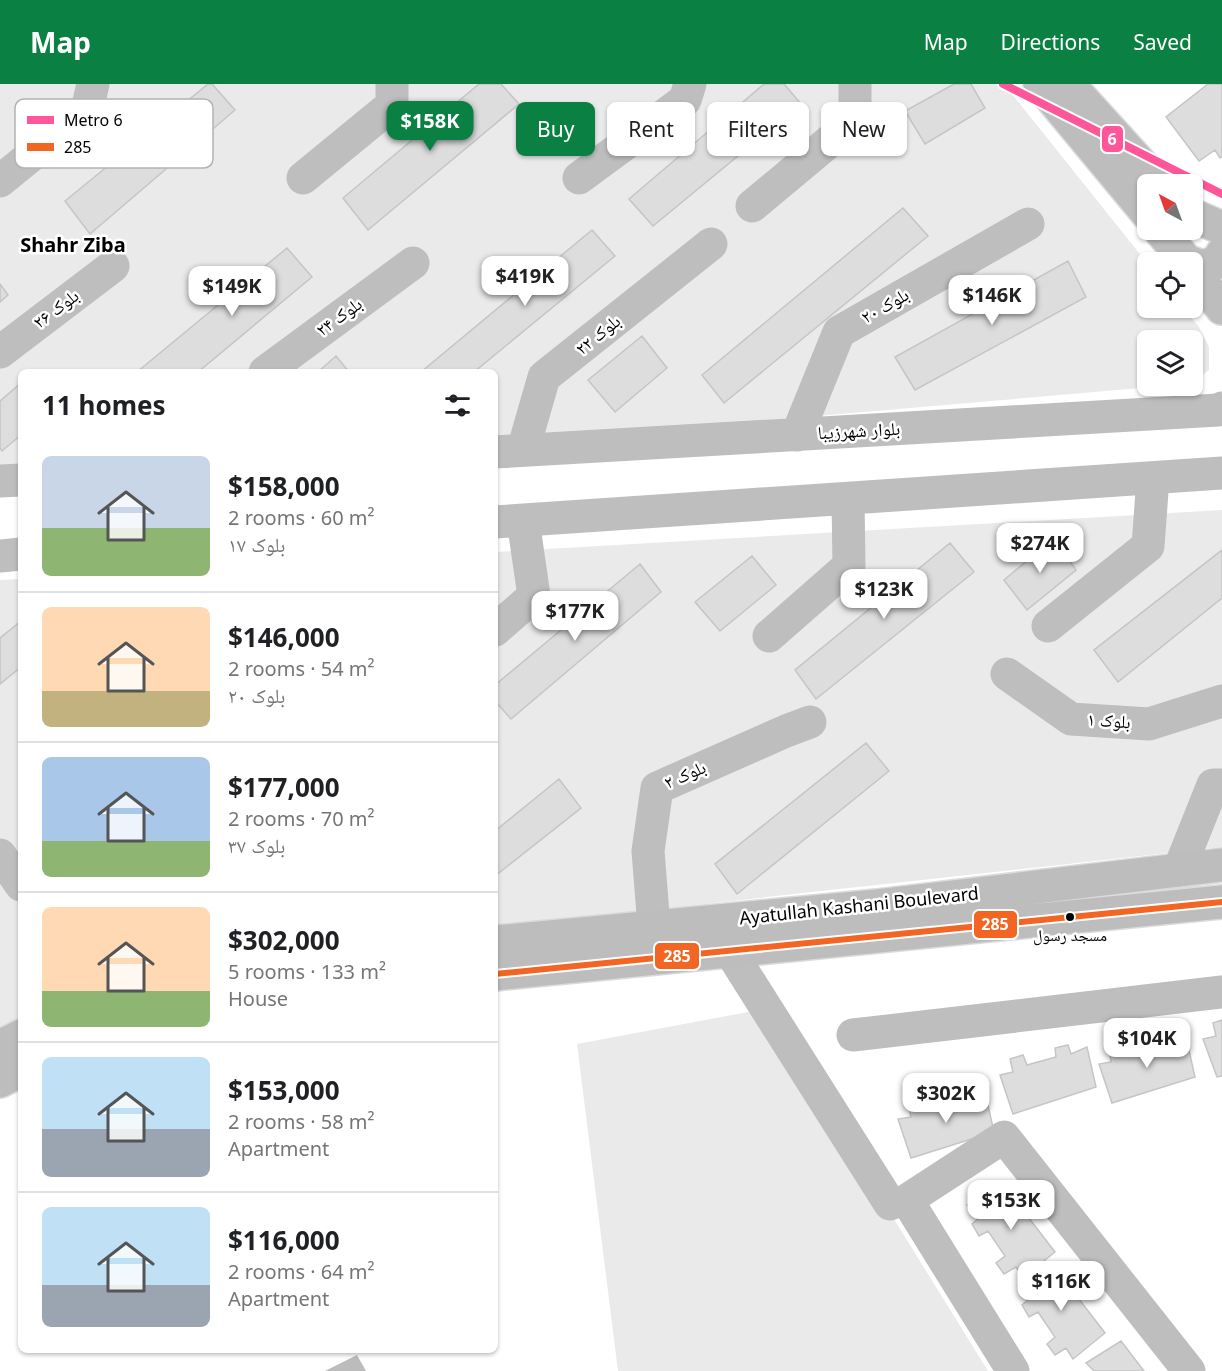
<!DOCTYPE html>
<html lang="en">
<head>
<meta charset="utf-8">
<style>
	:root { --surface:#fff; --page:#f2f2f2; --text:#202124; --muted:#757577; --line:#e0e0e0; --accent:#0b8043 }
	body { margin:0; font-family:"Noto Sans","Noto Naskh Arabic",sans-serif; background:var(--page); color:var(--text); height:100vh; display:flex; flex-direction:column; font-size:22px; white-space:nowrap }
	* { box-sizing:border-box; margin:0 }
	p { font-size:20px; color:var(--muted) }
	.icon { flex:none; width:33px; height:33px; fill:none; stroke:currentColor; stroke-width:2; stroke-linecap:round; stroke-linejoin:round }
	.map { position:relative; flex:1; overflow:hidden }
	.panel { position:absolute; left:18px; top:285px; width:480px; height:984px; display:flex; flex-direction:column; background:var(--surface); border-radius:9px; box-shadow:0 2px 4px #0004 }
	.panel>* { flex:none }
	.guide { position:absolute; left:516px; top:18px; width:570px; height:54px; display:flex; gap:12px }
	.needle { width:39px; rotate:319deg }
	.controls { position:absolute; left:1137px; top:90px; display:grid; gap:12px }
	.controls a { display:grid; place-items:center; width:66px; height:66px; border-radius:9px; background:var(--surface); box-shadow:0 2px 4px #0004; font-size:30px }
	.price { position:absolute; translate:-50% -51px; padding:0 14px; border-radius:12px; background:#fff; color:#222; font-size:20px; line-height:39px; filter:drop-shadow(0 2px 3px #0008) }
	.price::after { content:''; position:absolute; left:50%; top:36px; width:18px; height:14px; margin-left:-9px; background:inherit; clip-path:polygon(0 0,100% 0,50% 100%) }
	.price.active { background:var(--accent); color:#fff }
	ul { padding:0; list-style:none }
	li { display:flex; align-items:center; gap:18px; height:150px; padding:0 24px }
	li+li { border-top:2px solid var(--line) }
	li span { display:grid; place-items:center; flex:none; width:168px; height:120px; border-radius:9px; color:#555 }
	li>.icon { margin-inline-start:auto }
	span .icon { width:72px; height:72px; fill:#fffc; stroke-width:1 }
	li b { font-size:26px }
	h2 { display:flex; justify-content:space-between; align-items:center; height:72px; padding:0 24px; font-size:26px }
	.chip { padding:0 21px; border-radius:9px; background:var(--surface); box-shadow:0 2px 4px #0004; font-size:21px; line-height:54px }
	.chip.active { background:var(--accent); color:#fff }
	header { display:flex; align-items:center; gap:36px; box-sizing:border-box; height:84px; padding:0 30px; background:var(--accent); color:#fff }
	header strong { font-size:28px }
	nav { display:flex; gap:33px; margin-inline-start:auto; font-size:21px }
	.map>svg:first-child { display:block }
	.green { fill:#eaeaea }
	.water { fill:#bcbcbc }
	.building { fill:#ddd; stroke:#c5c5c5; stroke-width:1.5 }
	.lines { fill:none; stroke-linecap:round; stroke-linejoin:round }
	.major-casing { stroke:#dbdbdb; stroke-width:36 }
	.minor { stroke:#bebebe; stroke-width:33 }
	.major { stroke:#bdbdbd; stroke-width:33 }
	.bus-1-casing { stroke:#fff; stroke-width:10 }
	.bus-1 { stroke:#f26522; stroke-width:6 }
	.metro-1-casing { stroke:#fff; stroke-width:12 }
	.metro-1 { stroke:#f59; stroke-width:8 }
	.bus-dot { fill:#000; stroke:#fff; stroke-width:2 }
	.labels { text-anchor:middle; stroke-width:5; stroke-linejoin:round; paint-order:stroke }
	.bus-label { font-size:16px; fill:#000; stroke:#fff }
	.street-label { font-size:18px; fill:#000; stroke:#fff }
	.neighbourhood-label { font-size:20px; font-weight:bold; fill:#000; stroke:#fff }
	.key { fill:#fff; stroke:#b2b2b2; stroke-width:1.5 }
	.key-label { font-size:16px; fill:#000 }
	.line-badge { stroke:#fff; stroke-width:2 }
	.badge-label { font-size:16px; text-anchor:middle; font-weight:bold; fill:#fff }
</style>
</head>
<body>
<header>
<strong>Map</strong>
<nav><a>Map</a><a>Directions</a><a>Saved</a></nav>
</header>
<div class="map">
<svg width="1222" height="1287" viewBox="0 0 1222 1287">
	<rect width="100%" height="100%" fill="#fff"/>
	<path class="green" d="M0,0H1004L1147,179L1148,224H1183L1199,243L1209,263V286L1193,298L1192,256H1148V302H1164L495,360V288H21V393L0,394Z
		M1222,426V763L495,843V468Z
		M21,495V939L0,949V496Z
		M764,925L988,1287H618L577,960Z"/>
	<path class="water" d="M357,1271L366,1287H325Z"/>
	<path class="building" d="M208,0H212L235,26L90,150L65,117Z
		M479,0H501L519,20L368,146L343,114Z
		M764,0H784L801,20L653,142L629,115Z
		M954,0H971L985,24L925,60L905,27Z
		M1208,0H1222V73L1220,74L1215,66L1199,77L1166,33Z
		M903,124L928,152L724,319L702,291Z
		M592,146L615,172L474,288H421Z
		M287,164L312,193L198,288H137Z
		M1068,177L1086,213L915,306L895,273Z
		M0,200L8,211L0,218Z
		M642,252L667,284L615,328L588,296Z
		M336,272L349,288H318Z
		M21,299V351L2,367L0,364V317Z
		M1054,454L1076,486L1027,526L1004,496Z
		M950,459L974,488L816,615L795,586Z
		M1222,466V514L1118,598L1094,566Z
		M752,472L776,501L720,547L695,518Z
		M640,480L661,508L511,635L495,617V601Z
		M21,537V583L0,600V554Z
		M866,659L889,687L737,810L715,780Z
		M559,695L581,724L495,792V747Z
		M1222,936V992L1217,993L1203,955L1216,952L1213,939Z
		M1167,951L1170,960L1186,953L1195,993L1112,1019L1099,980L1111,978L1109,964L1122,960L1126,971L1155,963L1153,954Z
		M1068,961L1071,970L1087,963L1096,1003L1013,1030L1000,991L1013,988L1010,975L1023,971L1027,981L1056,973L1055,964Z
		M966,1006L970,1015L985,1008L994,1048L911,1074L898,1035L911,1033L908,1020L920,1015L925,1026L954,1018L952,1009Z
		M1002,1099L1055,1168L1023,1194L1016,1183L1004,1190L996,1179L1005,1172L988,1147L979,1152L972,1140L980,1133L967,1121Z
		M1052,1180L1105,1249L1073,1275L1066,1264L1055,1271L1047,1260L1055,1253L1038,1228L1029,1233L1022,1221L1030,1214L1018,1202Z
		M1121,1257L1144,1287H1094L1086,1279Z"/>
	<g class="lines">
		<defs>
			<path id="major" d="M1040,0L1148,130
				M1068,0L1159,100
				M1192,131L1222,144
				M1160,146L1187,178
				M1192,179L1201,183L1219,178L1222,170
				M1192,186L1222,224
				M495,858L877,822L1222,781
				M495,890L1222,818
				M0,963L21,952
				M0,997L21,986"/>
		</defs>
		<use href="#major" class="major-casing"/>
		<path class="minor" d="M303,94L392,21V0
			M579,94L685,16L690,0
			M0,97L87,26L93,0
			M752,122L855,36V0
			M0,268L113,182
			M265,288L413,179
			M797,351L839,248L1028,140
			M523,366L544,293L711,160
			M495,368L1218,326L1222,324
			M0,397L21,396
			M495,438L1222,389
			M0,472L21,470
			M1048,542L1148,462L1153,394
			M495,546L534,512L523,436
			M769,552L849,482L848,415
			M1007,590L1071,635L1149,640L1222,617
			M0,771L21,801
			M1179,786L1213,701H1222
			M654,843L648,767L657,704L786,647L810,638
			M730,867L890,1120
			M853,951L1222,908
			M1013,1287L907,1116L1004,1053L1189,1287"/>
		<use href="#major" class="major"/>
		<defs>
			<path id="bus-1" d="M495,890L1222,818"/>
		</defs>
		<use href="#bus-1" class="bus-1-casing"/>
		<use href="#bus-1" class="bus-1"/>
		<defs>
			<path id="metro-1" d="M1003,0L1222,110"/>
		</defs>
		<use href="#metro-1" class="metro-1-casing"/>
		<use href="#metro-1" class="metro-1"/>
	</g>
	<circle class="bus-dot" cx="1070" cy="833" r="5"/>
	<g class="labels">
		<g class="bus-label">
			<text x="1070" y="857">مسجد رسول</text>
		</g>
		<g class="street-label">
			<text transform="translate(885 222) rotate(-30)" y="6">بلوک ۲۰</text>
			<text transform="translate(56 225) rotate(-37)" y="6">بلوک ۲۶</text>
			<text transform="translate(339 233) rotate(-36)" y="6">بلوک ۲۴</text>
			<text transform="translate(598 251) rotate(-39)" y="6">بلوک ۲۲</text>
			<text transform="translate(859 347) rotate(-3)" y="6">بلوار شهرزیبا</text>
			<text transform="translate(1109 637) rotate(4)" y="6">بلوک ۱</text>
			<text transform="translate(685 691) rotate(-24)" y="6">بلوک ۲</text>
			<text transform="translate(859 822) rotate(-6)" y="6">Ayatullah Kashani Boulevard</text>
		</g>
		<g class="neighbourhood-label">
			<text x="73" y="168">Shahr Ziba</text>
		</g>
	</g>
	<rect x="15" y="15" width="198" height="69" rx="9" class="key"/>
	<rect x="27" y="32" width="27" height="8" fill="#f59"/>
	<rect x="27" y="59" width="27" height="8" fill="#f26522"/>
	<g class="key-label">
		<text x="64" y="42">Metro 6</text>
		<text x="64" y="69">285</text>
	</g>
	<g class="line-badge">
		<rect x="1101" y="41" width="23" height="28" rx="6" fill="#f59"/>
		<rect x="973" y="826" width="45" height="29" rx="6" fill="#f26522"/>
		<rect x="654" y="858" width="46" height="28" rx="6" fill="#f26522"/>
	</g>
	<g class="badge-label">
		<text x="1112" y="61">6</text>
		<text x="995" y="846">285</text>
		<text x="677" y="878">285</text>
	</g>
</svg>
<div class="controls">
<a><svg class="needle" viewBox="-14 -14 28 28"><path d="M0-13l5 13h-10z" fill="#e53935"/><path d="M0 13l5-13h-10z" fill="#757577"/></svg></a>
<a><svg class="icon" aria-label="locate" viewBox="0 0 24 24"><circle cx="12" cy="12" r="6"/><path d="M12 2v4M12 18v4M2 12h4M18 12h4"/></svg></a>
<a><svg class="icon" aria-label="layers" viewBox="0 0 24 24"><path d="M12 4l9 5-9 5-9-5zM3 14l9 5 9-5"/></svg></a>
</div>
<b class="price active" style="left:430px;top:68px">$158K</b>
<b class="price" style="left:525px;top:223px">$419K</b>
<b class="price" style="left:232px;top:233px">$149K</b>
<b class="price" style="left:992px;top:242px">$146K</b>
<b class="price" style="left:1040px;top:490px">$274K</b>
<b class="price" style="left:884px;top:536px">$123K</b>
<b class="price" style="left:575px;top:558px">$177K</b>
<b class="price" style="left:1147px;top:985px">$104K</b>
<b class="price" style="left:946px;top:1040px">$302K</b>
<b class="price" style="left:1011px;top:1147px">$153K</b>
<b class="price" style="left:1061px;top:1228px">$116K</b>
<div class="guide">
<a class="chip active">Buy</a>
<a class="chip">Rent</a>
<a class="chip">Filters</a>
<a class="chip">New</a>
</div>
<section class="panel">
<h2>11 homes<svg class="icon" aria-label="filters" viewBox="0 0 24 24"><path d="M4 7h16M4 17h16"/><circle cx="9" cy="7" r="2"/><circle cx="15" cy="17" r="2"/></svg></h2>
<ul>
<li><span style="background:linear-gradient(#c9d6e8 60%,#8fb573 0)"><svg class="icon" aria-label="home" viewBox="0 0 24 24"><path d="M3 11l9-7 9 7M6 9v11h12V9"/></svg></span><div><b>$158,000</b><p>2 rooms · 60 m²</p><p>بلوک ۱۷</p></div></li>
<li><span style="background:linear-gradient(#ffd9b3 70%,#c2b280 0)"><svg class="icon" aria-label="home" viewBox="0 0 24 24"><path d="M3 11l9-7 9 7M6 9v11h12V9"/></svg></span><div><b>$146,000</b><p>2 rooms · 54 m²</p><p>بلوک ۲۰</p></div></li>
<li><span style="background:linear-gradient(#a9c7e8 70%,#8fb573 0)"><svg class="icon" aria-label="home" viewBox="0 0 24 24"><path d="M3 11l9-7 9 7M6 9v11h12V9"/></svg></span><div><b>$177,000</b><p>2 rooms · 70 m²</p><p>بلوک ۳۷</p></div></li>
<li><span style="background:linear-gradient(#ffd9b3 70%,#8fb573 0)"><svg class="icon" aria-label="home" viewBox="0 0 24 24"><path d="M3 11l9-7 9 7M6 9v11h12V9"/></svg></span><div><b>$302,000</b><p>5 rooms · 133 m²</p><p>House</p></div></li>
<li><span style="background:linear-gradient(#bfe0f5 60%,#9aa5b1 0)"><svg class="icon" aria-label="home" viewBox="0 0 24 24"><path d="M3 11l9-7 9 7M6 9v11h12V9"/></svg></span><div><b>$153,000</b><p>2 rooms · 58 m²</p><p>Apartment</p></div></li>
<li><span style="background:linear-gradient(#bfe0f5 65%,#9aa5b1 0)"><svg class="icon" aria-label="home" viewBox="0 0 24 24"><path d="M3 11l9-7 9 7M6 9v11h12V9"/></svg></span><div><b>$116,000</b><p>2 rooms · 64 m²</p><p>Apartment</p></div></li>
</ul>
</section>
</div>
</body>
</html>
